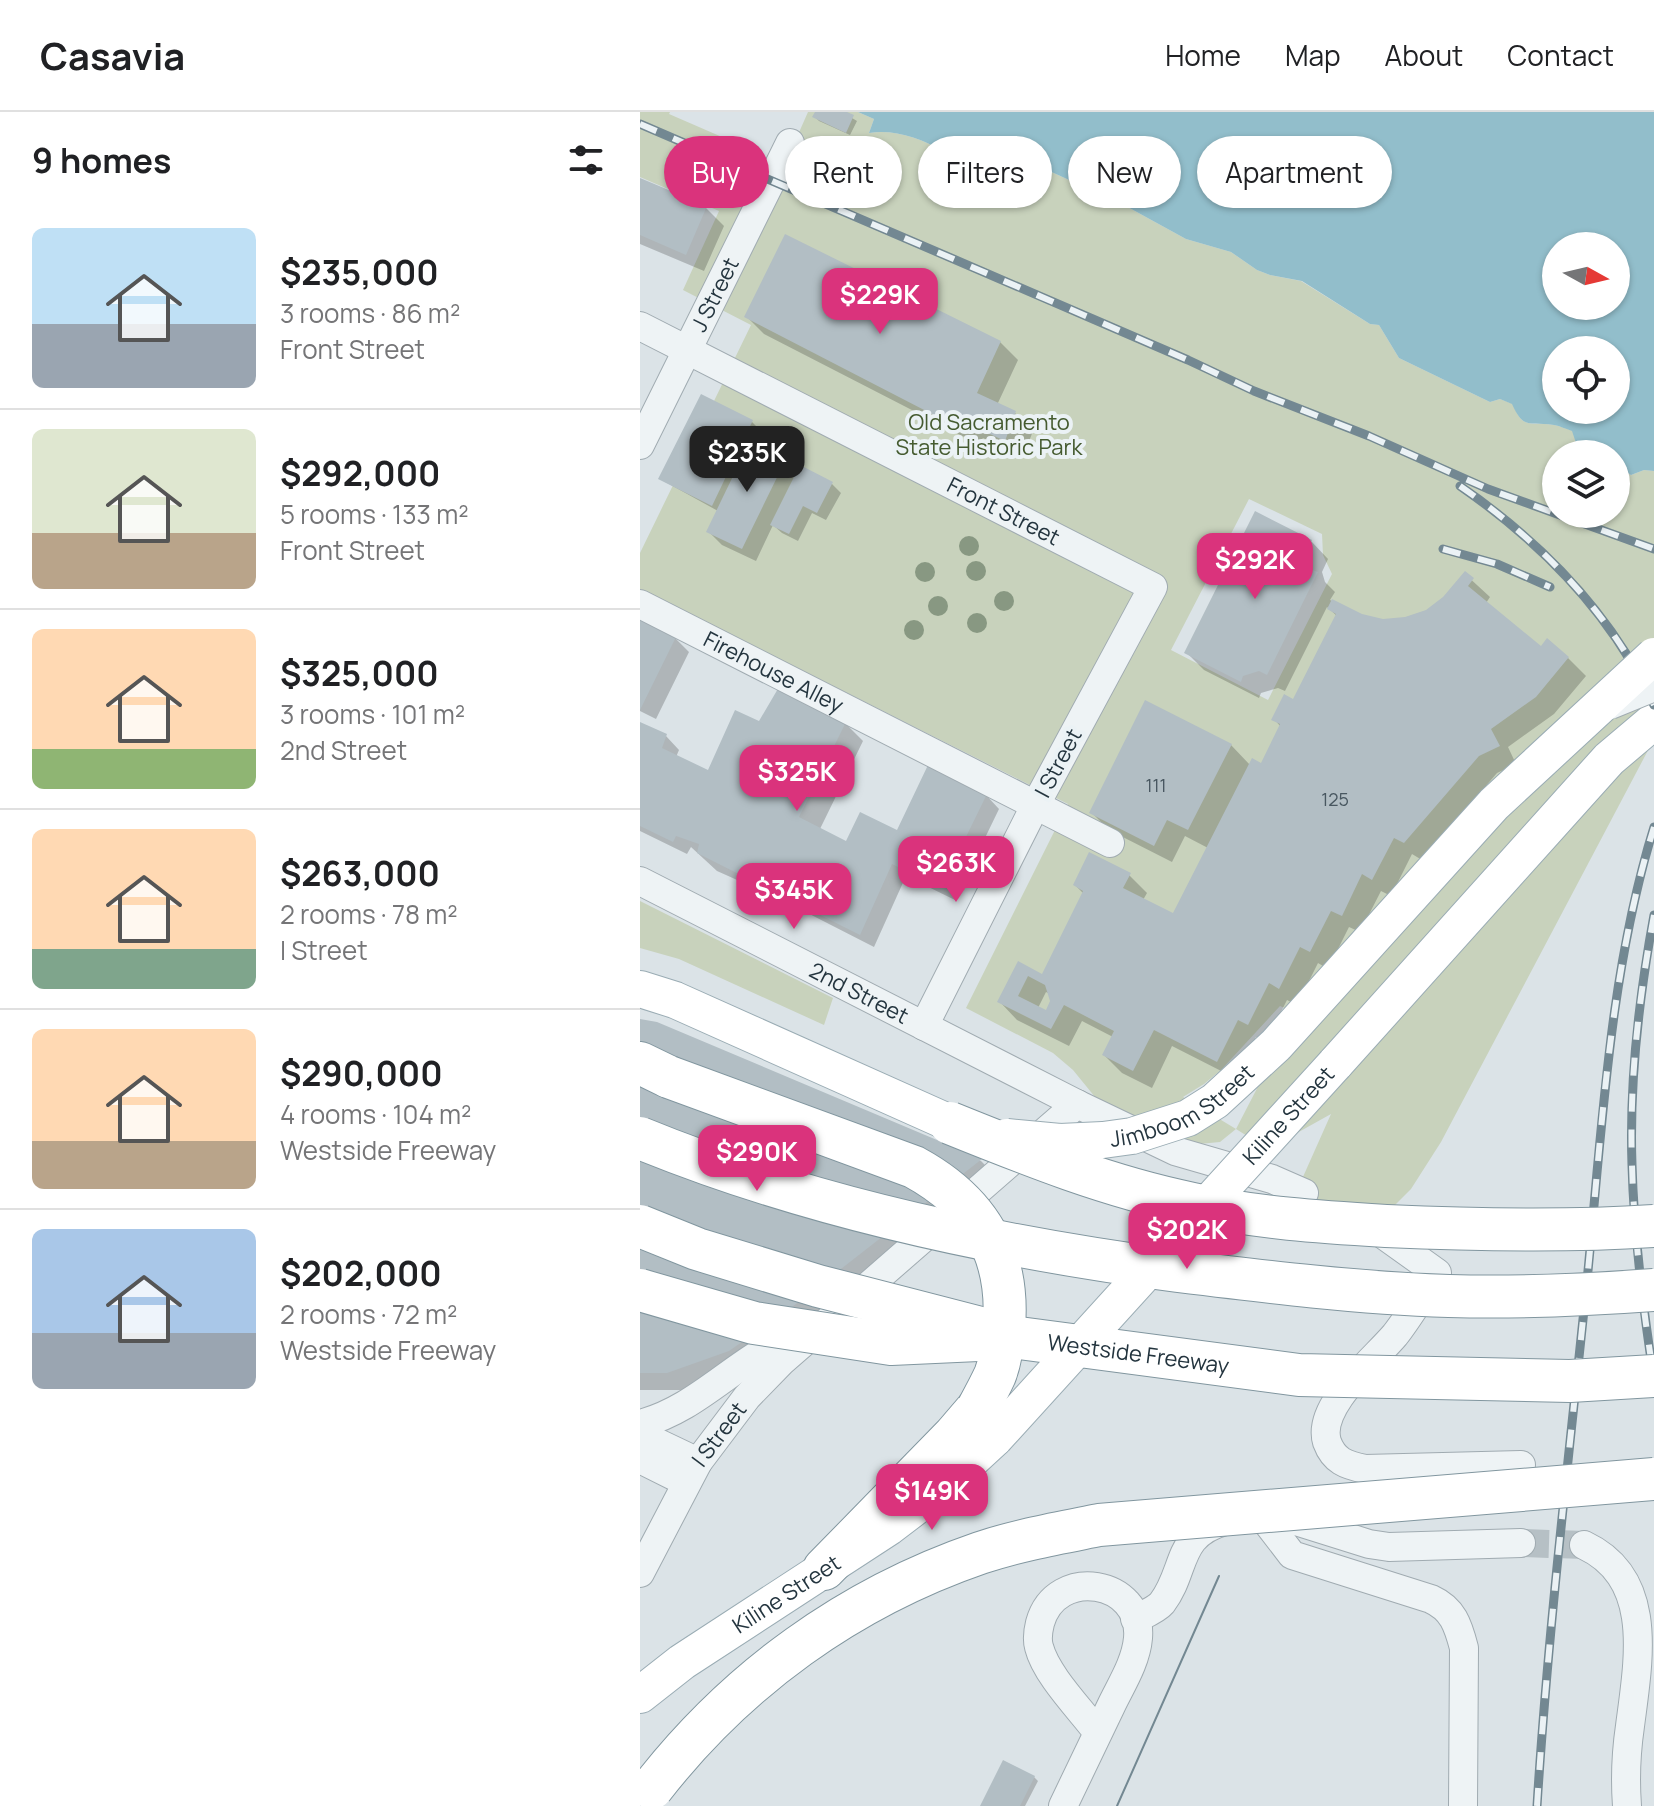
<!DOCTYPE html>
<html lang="en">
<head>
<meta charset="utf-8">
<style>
	:root { --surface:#fff; --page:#f6f6f6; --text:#202124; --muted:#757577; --line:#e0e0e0; --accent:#da337c }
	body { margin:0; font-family:Manrope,sans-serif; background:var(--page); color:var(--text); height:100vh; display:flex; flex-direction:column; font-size:30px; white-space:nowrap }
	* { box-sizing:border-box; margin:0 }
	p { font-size:26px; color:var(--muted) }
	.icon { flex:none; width:44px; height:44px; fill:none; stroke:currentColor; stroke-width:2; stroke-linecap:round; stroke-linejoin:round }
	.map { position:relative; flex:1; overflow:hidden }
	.drawer { display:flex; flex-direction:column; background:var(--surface); width:640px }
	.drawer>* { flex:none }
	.top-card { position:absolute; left:24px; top:24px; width:760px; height:72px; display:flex; gap:16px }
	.needle { width:52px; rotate:98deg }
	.tools { position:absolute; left:902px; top:120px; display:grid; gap:16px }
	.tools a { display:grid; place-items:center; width:88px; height:88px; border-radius:50%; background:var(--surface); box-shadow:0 2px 6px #0004; font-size:40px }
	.price { position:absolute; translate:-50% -68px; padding:0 18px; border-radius:16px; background:var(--accent); color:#fff; font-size:26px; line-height:52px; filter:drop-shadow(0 2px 4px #0008) }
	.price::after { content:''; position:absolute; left:50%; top:48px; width:24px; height:18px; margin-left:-12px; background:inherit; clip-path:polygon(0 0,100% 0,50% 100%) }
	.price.active { background:#222; color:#fff }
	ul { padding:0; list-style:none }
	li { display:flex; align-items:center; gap:24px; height:200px; padding:0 32px }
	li+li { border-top:2px solid var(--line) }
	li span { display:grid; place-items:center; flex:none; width:224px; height:160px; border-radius:12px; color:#555 }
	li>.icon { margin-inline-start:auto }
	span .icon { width:96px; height:96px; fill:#fffc; stroke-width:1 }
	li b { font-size:34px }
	h2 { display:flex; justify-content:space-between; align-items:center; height:96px; padding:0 32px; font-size:34px }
	.chip { padding:0 28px; border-radius:36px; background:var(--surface); box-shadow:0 2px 6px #0004; font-size:28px; line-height:72px }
	.chip.active { background:var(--accent); color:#fff }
	header { display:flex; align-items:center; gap:48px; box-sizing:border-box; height:112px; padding:0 40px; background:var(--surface); border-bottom:2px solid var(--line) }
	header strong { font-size:38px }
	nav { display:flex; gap:44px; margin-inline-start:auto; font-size:28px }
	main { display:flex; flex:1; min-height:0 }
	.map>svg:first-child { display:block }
	.green { fill:#c8d2bc; fill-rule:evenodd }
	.water { fill:#92becb; fill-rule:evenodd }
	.shadow { fill:#0003; fill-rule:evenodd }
	.building { fill:#b2bec4; fill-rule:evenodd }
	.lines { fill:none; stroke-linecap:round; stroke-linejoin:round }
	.minor-tunnel { stroke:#b6c0c5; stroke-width:28; stroke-dasharray:28 14; stroke-linecap:butt }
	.minor-casing { stroke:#a0abb1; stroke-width:30 }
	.major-casing { stroke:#9aacb4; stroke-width:38 }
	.highway-casing { stroke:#81969f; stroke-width:44 }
	.minor { stroke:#eef3f5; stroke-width:28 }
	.major { stroke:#fff; stroke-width:36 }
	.highway { stroke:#fff; stroke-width:42 }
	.tram { stroke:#738892; stroke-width:2 }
	.rail-casing { stroke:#738892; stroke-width:9 }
	.rail { stroke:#ebf2f5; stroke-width:6; stroke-dasharray:18; stroke-linecap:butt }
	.minor-bridge-casing { stroke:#a0abb1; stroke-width:30; stroke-linecap:butt }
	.major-bridge-casing { stroke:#9aacb4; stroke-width:38; stroke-linecap:butt }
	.highway-bridge-casing { stroke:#81969f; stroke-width:44; stroke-linecap:butt }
	.minor-bridge { stroke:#eef3f5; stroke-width:28 }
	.major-bridge { stroke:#fff; stroke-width:36 }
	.highway-bridge { stroke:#fff; stroke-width:42 }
	.tree { fill:#889882 }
	.labels { text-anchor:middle; stroke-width:8; stroke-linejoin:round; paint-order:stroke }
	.number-label { font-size:18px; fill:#485760 }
	.street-label { font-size:22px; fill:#24353f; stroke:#ebf2f5 }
	.park-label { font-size:22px; fill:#455b30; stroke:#ebf2f5 }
</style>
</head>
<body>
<header>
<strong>Casavia</strong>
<nav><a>Home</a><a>Map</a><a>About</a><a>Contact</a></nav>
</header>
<main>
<section class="drawer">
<h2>9 homes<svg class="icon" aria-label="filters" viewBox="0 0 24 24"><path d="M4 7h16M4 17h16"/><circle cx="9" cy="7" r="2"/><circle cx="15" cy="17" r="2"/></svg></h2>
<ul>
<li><span style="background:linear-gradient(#bfe0f5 60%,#9aa5b1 0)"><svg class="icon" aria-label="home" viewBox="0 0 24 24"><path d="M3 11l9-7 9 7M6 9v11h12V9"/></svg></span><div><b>$235,000</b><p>3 rooms · 86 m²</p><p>Front Street</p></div></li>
<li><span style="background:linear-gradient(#dfe7d0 65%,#b9a48a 0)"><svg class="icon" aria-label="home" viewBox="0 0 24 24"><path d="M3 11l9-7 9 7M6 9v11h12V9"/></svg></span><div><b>$292,000</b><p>5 rooms · 133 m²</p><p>Front Street</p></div></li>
<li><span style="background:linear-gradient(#ffd9b3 75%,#8fb573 0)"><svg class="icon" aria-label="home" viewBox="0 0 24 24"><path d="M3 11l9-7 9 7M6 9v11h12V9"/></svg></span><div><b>$325,000</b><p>3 rooms · 101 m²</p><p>2nd Street</p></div></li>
<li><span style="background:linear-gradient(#ffd9b3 75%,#7fa58c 0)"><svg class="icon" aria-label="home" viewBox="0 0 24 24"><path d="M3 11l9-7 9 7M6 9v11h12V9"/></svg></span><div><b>$263,000</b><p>2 rooms · 78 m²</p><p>I Street</p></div></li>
<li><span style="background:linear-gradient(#ffd9b3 70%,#b9a48a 0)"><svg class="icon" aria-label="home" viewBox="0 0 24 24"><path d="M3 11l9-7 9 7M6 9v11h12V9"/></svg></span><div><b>$290,000</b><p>4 rooms · 104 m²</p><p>Westside Freeway</p></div></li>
<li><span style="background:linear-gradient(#a9c7e8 65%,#9aa5b1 0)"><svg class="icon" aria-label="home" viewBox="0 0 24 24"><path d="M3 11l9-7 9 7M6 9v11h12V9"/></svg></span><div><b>$202,000</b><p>2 rooms · 72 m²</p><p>Westside Freeway</p></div></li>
</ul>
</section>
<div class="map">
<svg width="1014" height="1694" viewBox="0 0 1014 1694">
	<rect width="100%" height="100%" fill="#dbe3e7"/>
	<path class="green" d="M0,0H30L29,2L112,38L106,54L138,68L168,0H218L234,7L229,21C253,17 282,26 302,39L323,26L352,29L394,52L484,93L546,127L591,140L617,158L630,163L661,169L730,212L739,213L759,246L850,290L860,287L873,292C883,319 891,309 914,313C920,314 927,317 933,319L938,337L947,342H916V402H976V353L991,363L1004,358L1014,359V627L801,1030L771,1077L747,1101L727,1134L650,1094L691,1002L628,1037L596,1017L580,1030L559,1032L479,1000L455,985L433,958L413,941L326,896L428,692L0,477V441L111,213L43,178L79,99L0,65ZM609,387L682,422L683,443L692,462L628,588L531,538ZM640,894L656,901L596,1017L543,985L564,972L581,958Z
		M0,789L193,886L184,913L39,847L0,836Z"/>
	<path class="water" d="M218,0H1014V359L1004,358L991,363L976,353V342H947L938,337L932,319C926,317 920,314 914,313C890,309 884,319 872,292L860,287L850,290L759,246L739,213L730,212L662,169L630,163L617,158L591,140L546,127L484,93L394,52L352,29L323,26L302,39C282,26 253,17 229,21L234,7ZM916,134H976V194H916ZM916,238H976V298H916Z"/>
	<path class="shadow" d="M177,0H202L217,9L210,23L179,9L175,5Z
		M0,68L66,96L84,114L64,159L0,132Z
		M106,204L360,230L378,248L357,293L375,301L393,319L383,345L343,326L338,332L124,222Z
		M62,285L112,310L116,314L109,329L145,347L159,360L192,372L201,381L186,408L172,401L158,429L142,421L133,413L116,449L82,433L68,419L78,399L20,367Z
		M671,429L688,447L682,460L685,470L695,480L690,488L722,504L743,509L766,507L787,500L805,486L825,462L850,485L846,491L901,537L928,546L946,564L914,602L868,635L876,652L857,661L782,748L772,742L751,784L741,779L720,820L709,815L688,857L678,851L657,893L647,888L626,930L616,925L595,966L532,934L512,976L482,961L464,943L473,925L442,909L429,934L377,908L360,890L379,852L403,864L444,782L435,773L489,763L507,781L503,788L534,804L568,736L545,724L532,750L469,718L451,700L591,633L610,653H621L641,615L634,607L653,590L697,504L687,495L645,579L638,576L621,581L619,586L564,558L546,540ZM406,880L410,882L412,889L407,901L398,896Z
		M0,509L35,526L49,540L16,607L0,599Z
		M120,611H205L223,629L180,717L207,732L257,721L346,683L359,697L315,788L266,764L234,835L144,789L77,759L51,735L47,742L0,719V612L26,624L39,638L36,645L68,660Z
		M0,909L17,912L341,1049L358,1066L173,1210L46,1278H0Z
		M394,1665L398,1669L385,1694H342Z"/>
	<path class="building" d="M175,0H207L214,3L206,21L172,5Z
		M0,66L67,94L46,143L0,123Z
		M145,122L361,229L337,281L376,299L365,329L324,310L319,316L104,205Z
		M61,282L113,308L72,394L18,367Z
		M111,327L147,345L102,437L66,420Z
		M160,353L193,370L177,401L163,394L149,422L130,413Z
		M615,399L672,428L665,441L670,457L678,460L627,563L619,559L603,564L601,570L544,541Z
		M825,459L834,466L828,474L901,534L907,526L929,545L896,585L851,617L860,634L839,644L764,731L754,726L732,768L722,762L702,804L691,799L670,840L660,835L639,877L629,871L608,913L598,908L577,950L514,918L493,959L462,943L474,919L424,893L411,917L357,890L378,849L402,862L443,779L433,773L449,740L491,761L483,776L533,801L612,646L621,651L640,612L631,608L644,582L653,587L696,502L687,497L692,487L722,502L743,507L765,505L786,498L803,485ZM388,864L405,873L410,889L406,898L378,884Z
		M0,507L36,525L0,598Z
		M139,575L206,610L159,705L206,729L220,700L257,718L288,653L347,682L301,776L252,752L220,823L57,741L59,732L36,724L33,730L0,714V610L27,622L22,636L68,658L95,598L119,609Z
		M505,588L592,632L548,718L527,708L514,734L449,701Z
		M0,907L17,910L342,1047L156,1192L89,1239L27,1261H0Z
		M363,1648L395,1664L380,1694H340Z"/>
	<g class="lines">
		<path class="minor-tunnel" d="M881,1431L944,1433"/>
		<defs>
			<g id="minor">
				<path id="s1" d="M0,214L513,475L395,694L284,914"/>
				<path id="s2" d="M0,333L150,31"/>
				<path id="s3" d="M0,492L470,731"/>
				<path id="s4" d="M0,769L437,992L535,1039L632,1067L664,1081"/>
				<path d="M744,1123L797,1161C783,1181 770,1204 755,1223C734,1248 676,1294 687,1330C694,1349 706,1353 725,1357L881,1353"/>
				<path d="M0,1312C49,1299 82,1264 124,1239C134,1233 147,1228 158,1223"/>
				<path d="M0,1319L18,1331L58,1350"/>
				<path d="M0,1347L46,1370"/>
				<path d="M622,1404L652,1443L791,1487C813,1497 818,1513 824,1536L823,1694"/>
				<path d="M646,1406L729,1432L749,1435L881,1431"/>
				<path d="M944,1433C1014,1466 999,1545 990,1614C986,1641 985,1667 987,1694"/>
				<path id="s5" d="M0,1461L58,1350L107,1285L141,1250L437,992"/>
				<path d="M495,1507C503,1503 516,1498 522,1491C547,1458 535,1423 585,1409"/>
				<path d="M423,1694C439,1661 455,1628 471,1594C481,1573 496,1550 498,1526C503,1468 416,1453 400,1511C398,1519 397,1528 399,1535C406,1563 441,1598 458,1621"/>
			</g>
			<g id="major">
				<path d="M0,877L35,888L310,1011"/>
				<path d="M695,952L969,647L1014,609"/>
				<path id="s6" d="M0,1583L42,1550L249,1415L304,1373L355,1326"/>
			</g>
			<path id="highway" d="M0,951L29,965
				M184,1457L314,1324L338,1296"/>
		</defs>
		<use href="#minor" class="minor-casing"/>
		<use href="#major" class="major-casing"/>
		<use href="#highway" class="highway-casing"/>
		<use href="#minor" class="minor"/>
		<use href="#major" class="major"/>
		<use href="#highway" class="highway"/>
		<path class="tram" d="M477,1694L579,1464"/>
		<defs>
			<path id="rail" d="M0,12L548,248L614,279L729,324L848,377L1014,437
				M820,374C901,430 972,502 1014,593
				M803,437L857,452L910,475
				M1014,803C999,885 989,969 992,1053C994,1125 1003,1196 1014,1267
				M897,1694C908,1519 929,1344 947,1169C962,1018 969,861 1014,715"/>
		</defs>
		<use href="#rail" class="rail-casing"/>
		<use href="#rail" class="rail"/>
		<defs>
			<path id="minor-bridge" d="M970,593L1014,575"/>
			<g id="major-bridge">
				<path id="s7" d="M367,1025L420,1030L463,1028L492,1024L548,1006L575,989L636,933L854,692L1014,544"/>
				<path id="s8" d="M355,1326L695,952"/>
			</g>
			<g id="highway-bridge">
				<path d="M29,965L274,1055C338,1090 370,1140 364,1215C363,1230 361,1248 355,1263C350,1274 344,1285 338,1296"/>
				<path d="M310,1011C389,1043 469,1075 553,1092C617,1106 681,1110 746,1114C836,1118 924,1120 1014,1114"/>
				<path d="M0,1026C171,1096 356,1135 538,1159C628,1170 718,1181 809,1184C877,1186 946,1183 1014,1178"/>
				<path id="s9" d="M0,1114L57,1137L178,1174L379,1226L659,1263L930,1269L1014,1264"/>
				<path d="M0,1178L114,1211L251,1232L338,1228"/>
				<path d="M12,1676C97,1567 209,1486 340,1441C379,1428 419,1421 459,1413L1014,1367"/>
			</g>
		</defs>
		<use href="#minor-bridge" class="minor-bridge-casing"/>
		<use href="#major-bridge" class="major-bridge-casing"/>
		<use href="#highway-bridge" class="highway-bridge-casing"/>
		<use href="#minor-bridge" class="minor-bridge"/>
		<use href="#major-bridge" class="major-bridge"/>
		<use href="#highway-bridge" class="highway-bridge"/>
	</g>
	<g class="tree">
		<circle cx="329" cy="434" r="10"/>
		<circle cx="336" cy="459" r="10"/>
		<circle cx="285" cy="460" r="10"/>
		<circle cx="364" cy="489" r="10"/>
		<circle cx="298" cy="494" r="10"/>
		<circle cx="337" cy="511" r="10"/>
		<circle cx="274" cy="518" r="10"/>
	</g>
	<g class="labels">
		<g class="number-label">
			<text x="516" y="680">111</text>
			<text x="695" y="694">125</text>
		</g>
		<g class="street-label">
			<text dy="8" stroke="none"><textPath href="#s2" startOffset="168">J Street</textPath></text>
			<text dy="8" stroke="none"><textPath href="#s1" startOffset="408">Front Street</textPath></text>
			<text dy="8" stroke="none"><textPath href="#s3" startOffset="150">Firehouse Alley</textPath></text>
			<text transform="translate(418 651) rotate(-62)" y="8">I Street</text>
			<text dy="8" stroke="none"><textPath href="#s4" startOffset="246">2nd Street</textPath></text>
			<text dy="8" stroke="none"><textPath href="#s7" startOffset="184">Jimboom Street</textPath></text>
			<text dy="8" stroke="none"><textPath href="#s8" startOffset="436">Kiline Street</textPath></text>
			<text dy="8" stroke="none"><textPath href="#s9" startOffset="516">Westside Freeway</textPath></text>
			<text dy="8" stroke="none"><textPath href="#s5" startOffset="160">I Street</textPath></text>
			<text dy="8" stroke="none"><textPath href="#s6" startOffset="178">Kiline Street</textPath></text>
		</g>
		<g class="park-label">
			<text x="349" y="318">Old Sacramento<tspan x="349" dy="25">State Historic Park</tspan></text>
		</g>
	</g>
</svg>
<div class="tools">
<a><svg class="needle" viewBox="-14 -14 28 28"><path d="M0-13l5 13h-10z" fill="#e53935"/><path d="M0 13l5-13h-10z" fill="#757577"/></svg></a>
<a><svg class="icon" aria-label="locate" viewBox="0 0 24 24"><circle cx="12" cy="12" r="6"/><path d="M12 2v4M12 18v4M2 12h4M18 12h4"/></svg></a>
<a><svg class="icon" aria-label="layers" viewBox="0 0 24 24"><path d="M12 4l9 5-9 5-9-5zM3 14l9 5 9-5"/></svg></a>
</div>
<b class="price" style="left:240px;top:224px">$229K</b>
<b class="price active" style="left:107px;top:382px">$235K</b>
<b class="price" style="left:615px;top:489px">$292K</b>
<b class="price" style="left:157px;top:701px">$325K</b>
<b class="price" style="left:316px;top:792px">$263K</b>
<b class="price" style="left:154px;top:819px">$345K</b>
<b class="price" style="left:117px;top:1081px">$290K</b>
<b class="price" style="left:547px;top:1159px">$202K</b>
<b class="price" style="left:292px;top:1420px">$149K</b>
<div class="top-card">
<a class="chip active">Buy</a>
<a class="chip">Rent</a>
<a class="chip">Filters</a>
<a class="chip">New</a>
<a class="chip">Apartment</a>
</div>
</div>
</main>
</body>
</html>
